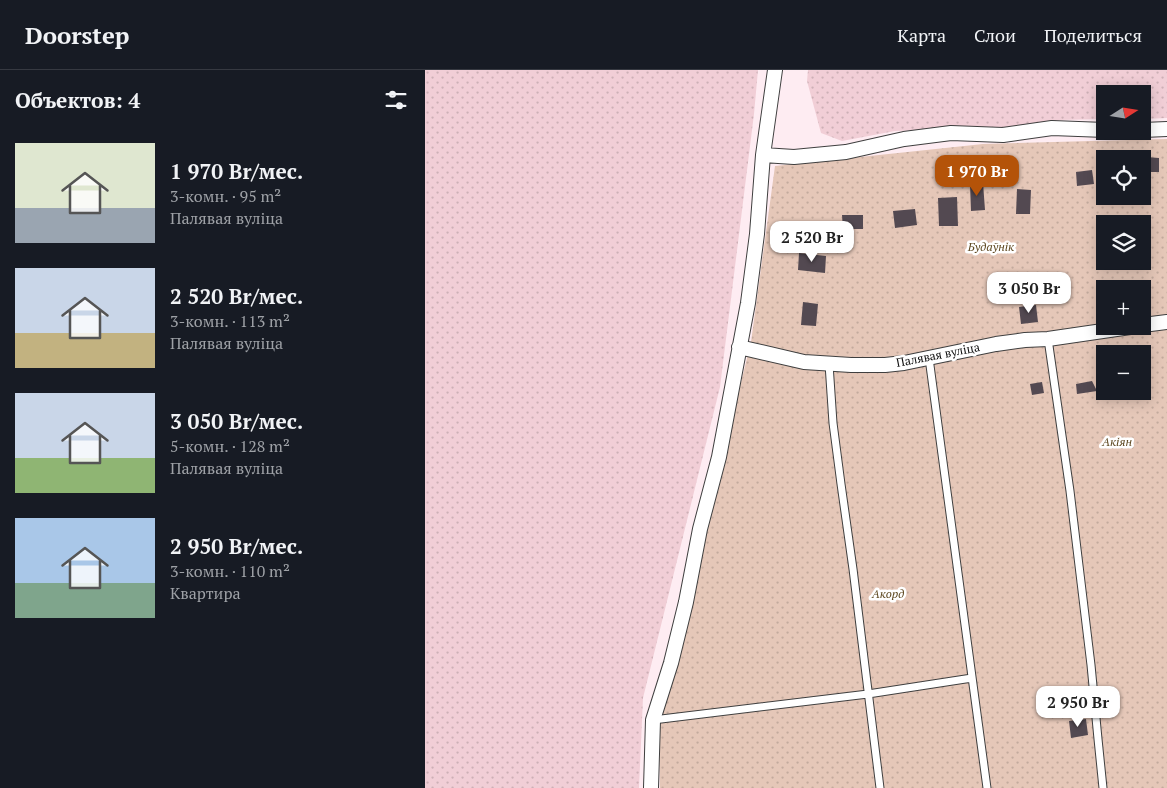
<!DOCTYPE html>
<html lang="ru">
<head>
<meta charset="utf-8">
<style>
	:root { --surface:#171b24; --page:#242831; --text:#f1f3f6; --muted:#9ea1a6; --line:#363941; --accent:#b45309 }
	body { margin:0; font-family:"PT Serif",serif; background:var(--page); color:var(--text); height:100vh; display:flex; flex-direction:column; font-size:19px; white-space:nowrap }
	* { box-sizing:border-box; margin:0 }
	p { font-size:16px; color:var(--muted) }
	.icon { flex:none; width:28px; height:28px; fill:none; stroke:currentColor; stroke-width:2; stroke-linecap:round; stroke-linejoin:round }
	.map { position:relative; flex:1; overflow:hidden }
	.drawer { display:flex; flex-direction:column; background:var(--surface); width:425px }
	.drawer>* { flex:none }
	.needle { width:32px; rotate:78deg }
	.fabs { position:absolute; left:671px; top:15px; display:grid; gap:10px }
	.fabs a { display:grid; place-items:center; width:55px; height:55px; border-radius:0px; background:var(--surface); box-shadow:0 2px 12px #0003; font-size:25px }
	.price { position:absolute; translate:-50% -42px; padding:0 11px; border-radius:10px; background:#fff; color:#222; font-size:16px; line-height:32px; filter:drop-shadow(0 1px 2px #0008) }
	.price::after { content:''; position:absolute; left:50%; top:30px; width:15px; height:11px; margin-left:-8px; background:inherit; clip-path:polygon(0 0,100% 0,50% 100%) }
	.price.on { background:var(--accent); color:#fff }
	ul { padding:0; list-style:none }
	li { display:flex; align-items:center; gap:15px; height:125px; padding:0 15px }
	li span { display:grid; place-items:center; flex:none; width:140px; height:100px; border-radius:0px; color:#555 }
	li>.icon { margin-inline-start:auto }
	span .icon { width:60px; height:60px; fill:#fffc; stroke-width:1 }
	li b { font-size:21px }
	h2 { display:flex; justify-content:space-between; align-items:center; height:60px; padding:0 15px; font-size:21px }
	header { display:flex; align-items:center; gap:30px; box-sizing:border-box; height:70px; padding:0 25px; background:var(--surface); border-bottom:1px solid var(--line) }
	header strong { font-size:24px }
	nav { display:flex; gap:28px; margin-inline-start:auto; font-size:18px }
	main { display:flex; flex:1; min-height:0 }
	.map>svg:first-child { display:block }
	.farmland { fill:url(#farmland-dots) }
	.grass { fill:url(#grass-dots); fill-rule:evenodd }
	.building { fill:#534951 }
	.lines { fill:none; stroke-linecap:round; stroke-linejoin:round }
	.service-casing { stroke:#3f3f3f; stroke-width:9 }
	.minor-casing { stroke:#3f3f3f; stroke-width:16 }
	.service { stroke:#fff; stroke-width:7 }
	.minor { stroke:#fff; stroke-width:14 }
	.labels { text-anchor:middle; stroke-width:5; stroke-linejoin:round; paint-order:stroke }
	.park-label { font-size:12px; font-style:italic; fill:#5e4921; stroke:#fff }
	.street-label { font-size:12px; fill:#0c0c0c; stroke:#fff }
</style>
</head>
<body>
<header>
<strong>Doorstep</strong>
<nav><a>Карта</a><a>Слои</a><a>Поделиться</a></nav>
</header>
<main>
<section class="drawer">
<h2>Объектов: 4<svg class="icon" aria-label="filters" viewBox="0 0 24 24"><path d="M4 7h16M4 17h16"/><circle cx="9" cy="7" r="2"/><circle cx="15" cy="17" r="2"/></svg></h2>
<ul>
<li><span style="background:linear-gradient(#dfe7d0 65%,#9aa5b1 0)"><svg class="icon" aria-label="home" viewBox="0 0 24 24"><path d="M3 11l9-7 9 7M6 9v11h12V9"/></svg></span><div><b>1 970 Br/мес.</b><p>3-комн. · 95 m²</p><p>Палявая вуліца</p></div></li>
<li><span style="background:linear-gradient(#c9d6e8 65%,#c2b280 0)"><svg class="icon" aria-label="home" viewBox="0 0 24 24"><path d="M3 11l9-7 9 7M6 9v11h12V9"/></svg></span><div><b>2 520 Br/мес.</b><p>3-комн. · 113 m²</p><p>Палявая вуліца</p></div></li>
<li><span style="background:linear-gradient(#c9d6e8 65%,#8fb573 0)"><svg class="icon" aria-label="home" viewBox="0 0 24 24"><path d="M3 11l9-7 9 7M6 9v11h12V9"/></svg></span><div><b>3 050 Br/мес.</b><p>5-комн. · 128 m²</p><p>Палявая вуліца</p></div></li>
<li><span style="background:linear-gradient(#a9c7e8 65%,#7fa58c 0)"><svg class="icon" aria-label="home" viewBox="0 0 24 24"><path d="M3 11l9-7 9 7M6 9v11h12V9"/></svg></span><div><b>2 950 Br/мес.</b><p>3-комн. · 110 m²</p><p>Квартира</p></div></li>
</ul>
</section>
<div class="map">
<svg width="742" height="718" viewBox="0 0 742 718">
	<defs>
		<pattern id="farmland-dots" width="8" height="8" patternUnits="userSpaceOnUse" patternTransform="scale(1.25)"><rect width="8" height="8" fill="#f1ced6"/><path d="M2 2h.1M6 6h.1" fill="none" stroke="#cdb0b6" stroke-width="1.8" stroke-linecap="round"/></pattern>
		<pattern id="grass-dots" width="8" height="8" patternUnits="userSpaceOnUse" patternTransform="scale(1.25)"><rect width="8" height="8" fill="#e5c7b8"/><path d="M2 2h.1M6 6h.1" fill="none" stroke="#c3aa9d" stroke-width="1.8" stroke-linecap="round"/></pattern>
	</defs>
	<rect width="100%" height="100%" fill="#feecf2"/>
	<path class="farmland" d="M0,0H333L329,44L295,317L218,628L214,718H0Z
		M383,0H742V48L718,49V24H680V49L634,50L582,57L470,61L417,71L396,63L382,11Z"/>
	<path class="grass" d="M742,69V718H235L234,644L326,272L350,96L558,74ZM680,89H718V126H680ZM680,154H718V191H680ZM680,219H718V256H680ZM680,284H718V321H680Z"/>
	<path class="building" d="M721,87L734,88V102H721Z
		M667,100L669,114L652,116L651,102Z
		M558,113L560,140L546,141L545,114Z
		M592,119L606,120L605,144H591Z
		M532,127L533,156H514L513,128Z
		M490,139L492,155L470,158L468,141Z
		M417,145H438V159H418Z
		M374,183L401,186L400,203L373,200Z
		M378,232L393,234L391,256L376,255Z
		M611,235L613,252L596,254L594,237Z
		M667,311L672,321L652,324L651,314Z
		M617,312L619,323L607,325L605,314Z
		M661,649L663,665L646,668L644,651Z"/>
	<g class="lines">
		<defs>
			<path id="service" d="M623,269L645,421L666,595L673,669L678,718
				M504,288L562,718
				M404,294L408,353L416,414L428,499L455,718
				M228,650L443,624L547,608"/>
			<path id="minor" d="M718,60L742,59
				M338,85L369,87L421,82L479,69L526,63L578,65L627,58L680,60
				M718,255L742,252
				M314,277L379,292L426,295H460L479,293L571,274L600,270L623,269L712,256
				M226,718L228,650L246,593L261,532L275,459L294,387L323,233L332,164L338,85L350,0"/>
		</defs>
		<use href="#service" class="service-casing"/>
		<use href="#minor" class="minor-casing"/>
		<use href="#service" class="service"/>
		<use href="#minor" class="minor"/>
	</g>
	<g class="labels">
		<g class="park-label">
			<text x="566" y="181">Будаўнік</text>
			<text x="692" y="376">Акіян</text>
			<text x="463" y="528">Акорд</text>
		</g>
		<g class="street-label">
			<text transform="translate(513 285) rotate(-11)" y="4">Палявая вуліца</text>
		</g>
	</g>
</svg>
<div class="fabs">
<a><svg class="needle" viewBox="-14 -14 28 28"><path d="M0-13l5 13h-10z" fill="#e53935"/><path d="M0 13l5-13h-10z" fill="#9ea1a6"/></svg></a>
<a><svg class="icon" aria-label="locate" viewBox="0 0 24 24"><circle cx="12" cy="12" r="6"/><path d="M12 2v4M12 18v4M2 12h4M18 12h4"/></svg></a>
<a><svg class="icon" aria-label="layers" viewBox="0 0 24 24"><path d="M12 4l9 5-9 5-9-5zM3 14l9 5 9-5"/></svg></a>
<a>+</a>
<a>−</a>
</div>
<b class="price on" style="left:552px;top:127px">1 970 Br</b>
<b class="price" style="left:387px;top:193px">2 520 Br</b>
<b class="price" style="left:604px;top:244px">3 050 Br</b>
<b class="price" style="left:653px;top:658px">2 950 Br</b>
</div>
</main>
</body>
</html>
